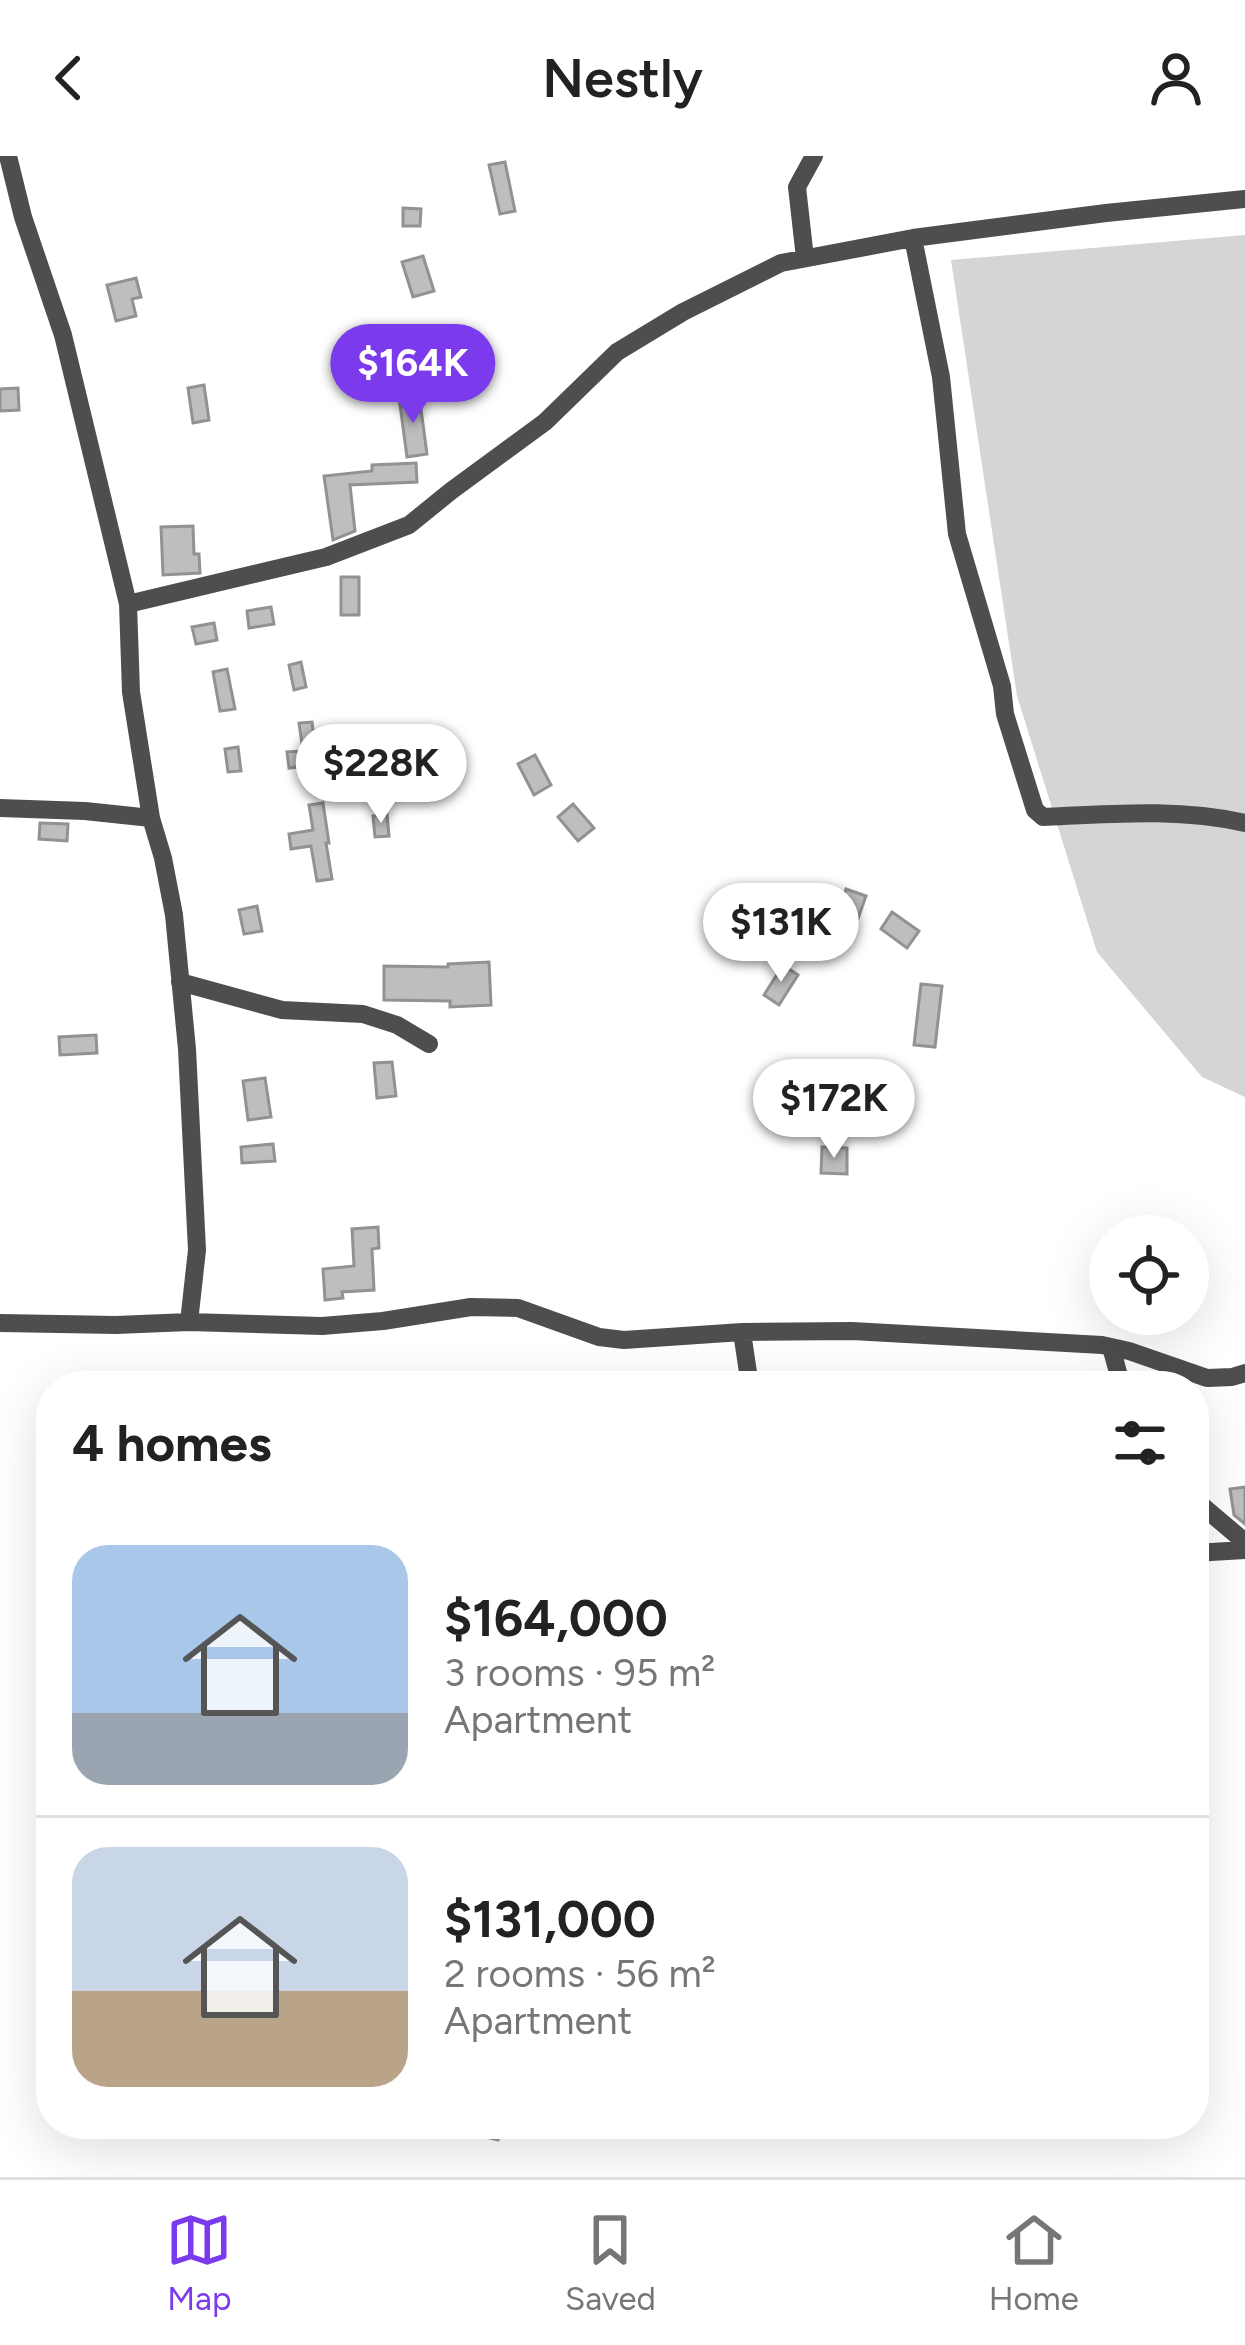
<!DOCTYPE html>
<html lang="en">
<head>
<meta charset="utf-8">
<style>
	:root { --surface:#fff; --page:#f6f6f6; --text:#222; --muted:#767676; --line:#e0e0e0; --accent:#7c3aed }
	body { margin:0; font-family:Figtree,sans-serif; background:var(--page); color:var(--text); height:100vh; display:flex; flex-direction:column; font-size:45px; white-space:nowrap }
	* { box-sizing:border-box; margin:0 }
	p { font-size:39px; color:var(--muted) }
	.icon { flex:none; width:66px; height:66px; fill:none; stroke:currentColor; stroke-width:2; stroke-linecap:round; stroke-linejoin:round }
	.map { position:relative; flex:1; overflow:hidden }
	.side { position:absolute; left:36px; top:1215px; width:1173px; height:768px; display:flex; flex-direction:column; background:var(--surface); border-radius:48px; box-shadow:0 12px 48px #0002 }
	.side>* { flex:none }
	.buttons { position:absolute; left:1089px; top:1059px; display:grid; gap:24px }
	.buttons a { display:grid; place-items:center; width:120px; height:120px; border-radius:50%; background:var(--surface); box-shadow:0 12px 48px #0002; font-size:60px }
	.price { position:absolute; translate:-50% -102px; padding:0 27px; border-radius:42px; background:#fff; color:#222; font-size:39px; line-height:78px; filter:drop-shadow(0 3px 6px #0008) }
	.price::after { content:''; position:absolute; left:50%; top:72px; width:36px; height:27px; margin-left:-18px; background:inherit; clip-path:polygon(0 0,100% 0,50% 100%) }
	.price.on { background:var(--accent); color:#fff }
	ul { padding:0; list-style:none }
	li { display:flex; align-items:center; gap:36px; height:300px; padding:0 36px }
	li+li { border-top:3px solid var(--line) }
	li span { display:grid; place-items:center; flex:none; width:336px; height:240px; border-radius:36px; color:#555 }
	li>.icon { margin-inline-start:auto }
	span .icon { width:144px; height:144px; fill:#fffc; stroke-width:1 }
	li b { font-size:51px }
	h2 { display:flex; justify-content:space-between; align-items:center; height:144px; padding:0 36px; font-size:51px }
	header { display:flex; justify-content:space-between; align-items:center; height:156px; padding:0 36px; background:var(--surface); font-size:54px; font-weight:600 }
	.tab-bar { display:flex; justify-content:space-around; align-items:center; height:168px; border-top:3px solid var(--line); background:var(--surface); font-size:33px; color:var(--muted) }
	.tab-bar a { display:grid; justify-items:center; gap:6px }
	.tab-bar .on { color:var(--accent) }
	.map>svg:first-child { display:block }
	.green { fill:#d5d5d5 }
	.building { fill:#bebebe; stroke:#929292; stroke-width:3 }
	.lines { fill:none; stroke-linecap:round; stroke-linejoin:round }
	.street { stroke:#4e4e4e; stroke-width:18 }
</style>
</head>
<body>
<header><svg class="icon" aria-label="back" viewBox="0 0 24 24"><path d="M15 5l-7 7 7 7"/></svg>Nestly<svg class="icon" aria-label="person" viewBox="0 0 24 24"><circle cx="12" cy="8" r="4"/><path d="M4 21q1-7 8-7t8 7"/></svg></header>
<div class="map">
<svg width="1245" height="2021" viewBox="0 0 1245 2021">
	<rect width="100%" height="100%" fill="#fff"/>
	<path class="green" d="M1245,79V941L1202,921L1097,796L1017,540L951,104Z"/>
	<path class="building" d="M505,6L515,55L500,58L489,9Z
		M403,52L421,53L420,70H403Z
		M423,100L434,135L413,141L402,106Z
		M136,122L141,141L132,143L136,160L116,165L107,129Z
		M457,189H481V215H456Z
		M204,229L209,264L193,267L188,232Z
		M18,232L19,254L0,255V233Z
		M419,238L427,298L407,301L399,241Z
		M416,307L417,326L350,329L355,375L333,384L324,320L372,315V309Z
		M193,370L194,398H199L200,417L163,419L161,371Z
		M341,421H359V459H341Z
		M271,451L274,468L249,472L247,455Z
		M214,467L217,484L196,488L192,471Z
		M301,506L306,531L294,534L289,509Z
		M227,513L235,553L220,555L213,516Z
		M312,566L317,609L289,612L287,596L303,595L299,567Z
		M238,591L241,615L228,616L225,593Z
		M535,599L551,629L534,639L518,608Z
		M323,647L329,687H326L332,723L317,725L311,690L291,693L289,678L313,674L309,649Z
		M573,648L594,672L578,685L558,661Z
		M387,658L389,680L375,681L373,660Z
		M40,667L68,668L67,685L39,683Z
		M846,733L866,740L854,774L834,767Z
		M257,750L262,775L244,778L239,754Z
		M892,756L919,775L907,792L881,773Z
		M489,806L491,849L450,851V845L384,844V810L448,811V808Z
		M783,809L798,819L779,849L764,839Z
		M921,828L942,830L935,891L914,889Z
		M96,879L97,897L60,899L59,881Z
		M392,906L396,940L377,942L374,907Z
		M265,922L271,961L248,964L243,925Z
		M273,988L275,1005L242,1007L241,991Z
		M822,991L847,992V1018L821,1017Z
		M378,1071L379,1092L372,1093L374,1134L342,1136L343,1142L325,1144L323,1113L354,1110L352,1073Z
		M1245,1331V1368L1234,1359L1230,1333Z
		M453,1968H502L498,1984L453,1973Z"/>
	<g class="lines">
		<path class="street" d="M8,0L23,61L63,179L128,448L131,536L151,662L163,702L174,759L187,893L197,1094L189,1166
			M913,82L941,221L957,378L1002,530L1005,558L1035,654L1043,661C1110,658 1179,652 1245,667
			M805,102L797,31L814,0
			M128,448L326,401L409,369L451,335L545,266L617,196L683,156L781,107L913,82L1106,57L1245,43
			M0,652L85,655L151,662
			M180,826L282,854L363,858L397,869L429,888
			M0,1167L116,1169L189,1166L322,1170L383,1165L471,1151L518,1152L599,1181L624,1184L742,1176L852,1175L1102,1189L1129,1195L1207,1222L1232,1221L1245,1217
			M742,1176L750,1230
			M1111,1191L1119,1220L1125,1230
			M1194,1343L1245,1386
			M1194,1397L1245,1394"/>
	</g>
</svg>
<div class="buttons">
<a><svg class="icon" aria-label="locate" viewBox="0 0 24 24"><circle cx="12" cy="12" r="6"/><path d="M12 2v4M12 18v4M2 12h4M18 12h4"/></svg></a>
</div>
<b class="price on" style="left:413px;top:270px">$164K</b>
<b class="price" style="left:381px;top:670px">$228K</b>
<b class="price" style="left:781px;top:829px">$131K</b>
<b class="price" style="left:834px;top:1005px">$172K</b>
<section class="side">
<h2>4 homes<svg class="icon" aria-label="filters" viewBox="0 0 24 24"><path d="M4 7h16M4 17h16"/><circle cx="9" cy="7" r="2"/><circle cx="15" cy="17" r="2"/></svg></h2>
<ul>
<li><span style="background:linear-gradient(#a9c7e8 70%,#9aa5b1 0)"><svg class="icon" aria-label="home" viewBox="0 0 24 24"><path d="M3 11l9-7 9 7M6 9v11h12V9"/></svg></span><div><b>$164,000</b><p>3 rooms · 95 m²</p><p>Apartment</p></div></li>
<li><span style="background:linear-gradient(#c9d6e8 60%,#b9a48a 0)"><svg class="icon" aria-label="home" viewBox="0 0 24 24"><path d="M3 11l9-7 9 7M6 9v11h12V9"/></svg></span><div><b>$131,000</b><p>2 rooms · 56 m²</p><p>Apartment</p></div></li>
</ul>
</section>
</div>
<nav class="tab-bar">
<a class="on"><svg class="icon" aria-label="map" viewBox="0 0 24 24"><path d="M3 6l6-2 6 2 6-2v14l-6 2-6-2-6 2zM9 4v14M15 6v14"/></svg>Map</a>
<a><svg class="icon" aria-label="saved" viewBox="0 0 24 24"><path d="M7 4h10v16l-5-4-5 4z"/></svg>Saved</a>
<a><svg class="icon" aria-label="home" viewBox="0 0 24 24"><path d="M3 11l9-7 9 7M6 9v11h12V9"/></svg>Home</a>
</nav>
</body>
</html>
